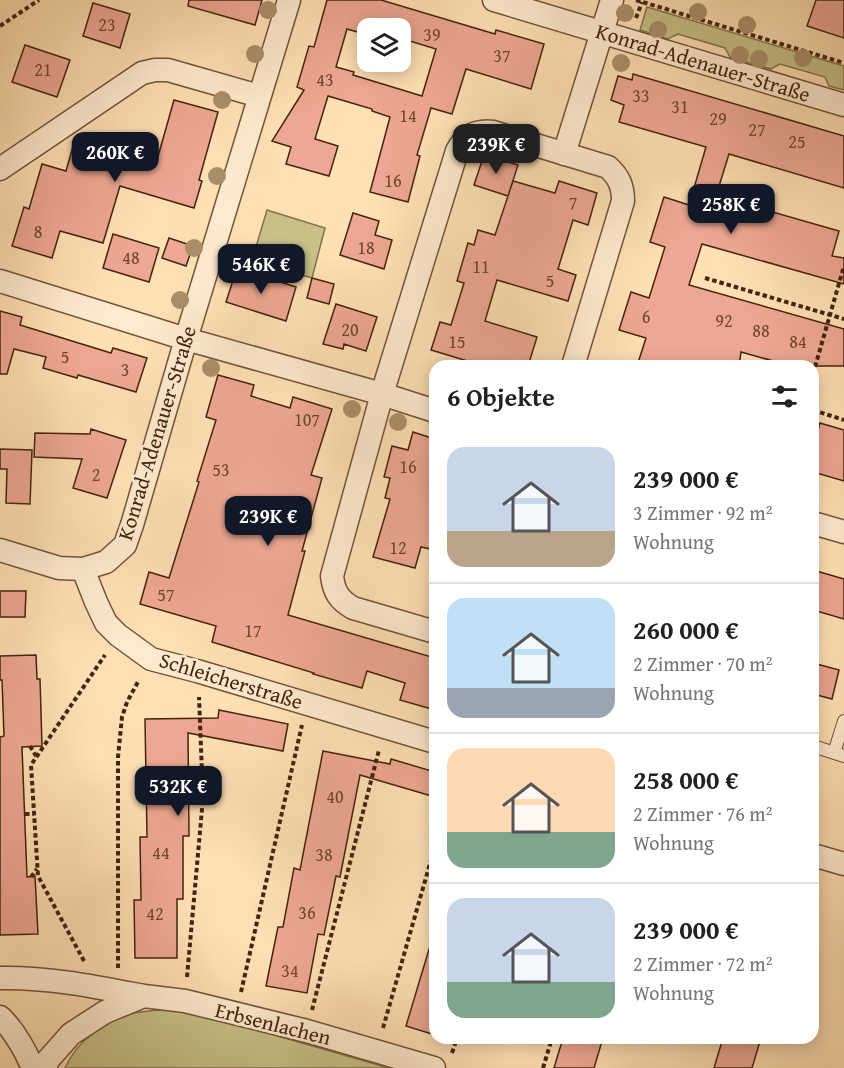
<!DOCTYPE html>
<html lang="de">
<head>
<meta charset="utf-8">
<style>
	:root { --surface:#fff; --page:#f2f2f2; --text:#222; --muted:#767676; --line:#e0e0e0; --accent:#111827 }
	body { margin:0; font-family:"Gentium Book Plus",serif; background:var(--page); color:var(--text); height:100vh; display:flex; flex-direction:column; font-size:22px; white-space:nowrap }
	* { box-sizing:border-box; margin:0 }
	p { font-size:20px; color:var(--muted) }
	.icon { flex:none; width:33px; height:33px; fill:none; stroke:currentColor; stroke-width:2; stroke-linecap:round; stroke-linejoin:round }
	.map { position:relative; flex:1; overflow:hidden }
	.drawer { position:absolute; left:429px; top:360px; width:390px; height:684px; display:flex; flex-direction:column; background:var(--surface); border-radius:18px; box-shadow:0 3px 15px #0003 }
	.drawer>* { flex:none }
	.controls { position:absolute; left:357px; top:18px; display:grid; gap:12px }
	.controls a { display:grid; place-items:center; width:54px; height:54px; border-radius:12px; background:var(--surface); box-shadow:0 3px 15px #0003; font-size:30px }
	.price { position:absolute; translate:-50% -51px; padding:0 14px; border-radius:12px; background:var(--accent); color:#fff; font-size:20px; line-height:39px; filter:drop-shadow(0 2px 3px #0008) }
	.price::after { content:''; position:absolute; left:50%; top:36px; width:18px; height:14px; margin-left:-9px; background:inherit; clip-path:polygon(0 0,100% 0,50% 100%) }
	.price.current { background:#222; color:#fff }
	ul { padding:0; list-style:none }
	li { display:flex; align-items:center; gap:18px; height:150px; padding:0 18px }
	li+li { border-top:2px solid var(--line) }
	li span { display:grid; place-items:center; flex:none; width:168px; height:120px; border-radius:18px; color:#555 }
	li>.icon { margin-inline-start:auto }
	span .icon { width:72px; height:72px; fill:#fffc; stroke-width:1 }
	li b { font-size:26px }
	h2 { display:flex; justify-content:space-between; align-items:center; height:72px; padding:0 18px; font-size:26px }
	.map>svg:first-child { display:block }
	.green { fill:#c7c088; stroke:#85724a; stroke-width:1.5 }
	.building { fill:#eea792; stroke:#43250d; stroke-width:1.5; fill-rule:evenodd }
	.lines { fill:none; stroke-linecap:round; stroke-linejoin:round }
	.lane-casing { stroke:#725437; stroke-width:14 }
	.street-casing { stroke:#725437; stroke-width:25 }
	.path { stroke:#43250d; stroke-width:4; stroke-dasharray:4.5 3; stroke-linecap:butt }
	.lane { stroke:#ffeace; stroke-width:12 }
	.street { stroke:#ffeace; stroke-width:22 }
	.tree { fill:#aa8e69 }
	.labels { text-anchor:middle; stroke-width:5; stroke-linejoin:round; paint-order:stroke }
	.number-label { font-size:18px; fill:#6e462e }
	.street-label { font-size:21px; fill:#43250d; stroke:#ffeace }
</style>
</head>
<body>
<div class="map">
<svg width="844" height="1068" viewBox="0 0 844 1068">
	<rect width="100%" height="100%" fill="#ffdfb4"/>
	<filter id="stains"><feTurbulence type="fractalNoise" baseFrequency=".00333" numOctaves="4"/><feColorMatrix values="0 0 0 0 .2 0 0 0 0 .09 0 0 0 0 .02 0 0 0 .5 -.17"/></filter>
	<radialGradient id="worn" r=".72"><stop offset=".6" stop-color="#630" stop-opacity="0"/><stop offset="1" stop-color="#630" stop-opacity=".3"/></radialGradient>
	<path class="green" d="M647,7L844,66V90L829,86L825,77L780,64L771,69L730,57L725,48L678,34L668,39L640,30Z
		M267,210L325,228L312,278L252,260Z
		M158,1010L185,1011L212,1017L389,1068H65C77,1041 102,1023 130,1014C139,1011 149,1011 158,1010Z"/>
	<path class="building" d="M189,0H262L255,25L188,6Z
		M327,0H381L495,34L496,30L544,44L531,89L466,69L452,114L431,108L417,155L420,156L408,202L370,192L390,117L372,111V109L328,96L315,139L338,146L329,176L286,164L291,147L272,141L304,90L297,87L309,46L314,47ZM368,28H400V38L436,49L422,96L353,75L354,72L336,67L347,29L368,35Z
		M816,0H844V38L807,26Z
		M93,3L130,14L120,48L83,36Z
		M25,45L70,60L57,97L12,82Z
		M633,74L844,136V188L729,154L716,196L839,231L832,256L844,258V284L702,244L689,285L844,329V366H791L741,352L739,366H637L646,338L619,330L631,292L649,298L665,247L650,242L664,197L689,205L706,147L619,122L624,105L611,100L618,76L632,80Z
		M174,100L218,112L199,180L202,181L194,208L120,186L103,243L60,231L52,258L12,246L24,207L29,209L42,164L66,171L74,143L155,167Z
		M484,155L518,165L508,196L474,185Z
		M513,181L555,193L559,181L597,193L588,225L573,220L558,269L576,275L568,301L497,280L485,321L537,337L528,366H484L431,350L440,322L451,325L464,283L457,281L468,243L474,245L478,230L495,235Z
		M353,213L379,221L375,235L392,240L384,269L340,255Z
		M113,234L159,248L149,282L103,268Z
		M169,238L193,246L186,266L162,258Z
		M237,268L296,287L286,321L226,302Z
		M312,278L334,284L329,304L307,298Z
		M336,304L377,317L366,351L344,344L343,349L323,344Z
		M0,311L22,317L20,325L111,353L113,348L147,358L136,392L78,375L77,378L43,368L46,357L14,349L7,374H0Z
		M218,375L254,385L251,396L290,408L293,397L332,409L311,475L322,478L302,551H305L288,615L435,658V710L400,700L405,683L367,671L362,688L313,674L314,673L212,642L216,626L140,604L149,572L169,578L199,482L197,481L216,420L206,417Z
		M820,423L844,430V481L813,472V446Z
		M91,429L126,440L107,498L73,488L82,459L34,457L35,433L90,434Z
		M413,432L435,439V550L421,547L415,568L373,557L390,499L385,498L390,478L384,477L392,446L408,450Z
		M0,449L32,450L30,504L6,503L7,469H0Z
		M813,570L844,579V619L813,610Z
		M0,591H26L25,617H0Z
		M36,655L37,679H40L42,746L22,747L27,877L35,876L38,934L0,935V737L4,736L2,680H0V656Z
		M813,663L839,670L832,699L813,694Z
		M219,710L288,724L283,751L188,733L189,836H183V899H177V958H135L134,900H141L140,837H147L145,719L218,718Z
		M323,751L390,764L391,759L435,772V797L360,775L340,877L336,876L324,935L318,934L307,993L266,986L278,927H283L294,868L300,870Z
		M430,946L435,947V1035L406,1026Z
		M563,1038H603L594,1068H554Z
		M723,1038H761L752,1068H714Z"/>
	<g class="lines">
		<defs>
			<path id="lane" d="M813,746L844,756
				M834,753L844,721"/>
			<path id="street" d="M494,0L844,105
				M564,154L612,0
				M0,169L142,73L155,70H168L259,96
				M0,281L186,339L382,394L435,411
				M813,523L844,532
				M0,550L59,568L83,569L106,562L125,545L132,525L186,339L289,0
				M83,569L96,602L106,623L118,635L151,659L197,671L435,742
				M435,632L353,608C339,600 334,592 332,576L382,394L457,151C465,136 477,130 493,132L608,167C619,177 623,186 623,201L573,366
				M813,855L844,864
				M0,978C49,977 97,987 144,996
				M0,1017C15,1031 25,1050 33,1068
				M46,1068L47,1061L71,1034L105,1012L144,996L185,1001L307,1031L434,1068"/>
		</defs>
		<use href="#lane" class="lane-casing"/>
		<use href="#street" class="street-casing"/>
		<path class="path" d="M636,0L844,63
			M636,18L642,2
			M0,26L39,0
			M705,278L844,319
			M813,374L844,266
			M813,410L844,420
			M30,746L36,756
			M25,814H34
			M31,877L37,869
			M84,961L38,876L31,765L105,655
			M118,968V757L122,717L127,702L139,680
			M187,977L203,798L199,697
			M241,992L302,725
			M312,1010L379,750
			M383,1028L435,846
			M452,1053L457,1038
			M543,1068L552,1038"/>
		<use href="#lane" class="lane"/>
		<use href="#street" class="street"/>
	</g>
	<g class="tree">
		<circle cx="268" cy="10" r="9"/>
		<circle cx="698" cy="12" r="9"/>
		<circle cx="625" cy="13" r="9"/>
		<circle cx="747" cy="25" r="9"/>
		<circle cx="658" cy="30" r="9"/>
		<circle cx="255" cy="54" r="9"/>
		<circle cx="740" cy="55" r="9"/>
		<circle cx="803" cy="58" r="9"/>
		<circle cx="759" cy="59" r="9"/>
		<circle cx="621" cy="63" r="9"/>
		<circle cx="222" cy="100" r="9"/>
		<circle cx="217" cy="176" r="9"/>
		<circle cx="194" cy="248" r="9"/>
		<circle cx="180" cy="300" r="9"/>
		<circle cx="211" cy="368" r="9"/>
		<circle cx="352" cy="409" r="9"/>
		<circle cx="398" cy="422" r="9"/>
	</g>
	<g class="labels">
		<g class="number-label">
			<text x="107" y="31">23</text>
			<text x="432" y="41">39</text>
			<text x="502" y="62">37</text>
			<text x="43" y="76">21</text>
			<text x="325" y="86">43</text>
			<text x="641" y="102">33</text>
			<text x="680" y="113">31</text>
			<text x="408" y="122">14</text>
			<text x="718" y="125">29</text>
			<text x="757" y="136">27</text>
			<text x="797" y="148">25</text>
			<text x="393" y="187">16</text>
			<text x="573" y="209">7</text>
			<text x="38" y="238">8</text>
			<text x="366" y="254">18</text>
			<text x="131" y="264">48</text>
			<text x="481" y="273">11</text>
			<text x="550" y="287">5</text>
			<text x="646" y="323">6</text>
			<text x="724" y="327">92</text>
			<text x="350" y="336">20</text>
			<text x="761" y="337">88</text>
			<text x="457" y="348">15</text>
			<text x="798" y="348">84</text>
			<text x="65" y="363">5</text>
			<text x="125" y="376">3</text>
			<text x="307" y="426">107</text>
			<text x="408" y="473">16</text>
			<text x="221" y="476">53</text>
			<text x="96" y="481">2</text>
			<text x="398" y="554">12</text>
			<text x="166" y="601">57</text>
			<text x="253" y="637">17</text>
			<text x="335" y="803">40</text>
			<text x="161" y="859">44</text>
			<text x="324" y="861">38</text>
			<text x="307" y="919">36</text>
			<text x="155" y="920">42</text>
			<text x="290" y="977">34</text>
		</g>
		<g class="street-label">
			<text transform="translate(703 63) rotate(17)" y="7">Konrad-Adenauer-Straße</text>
			<text transform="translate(157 433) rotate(-73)" y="7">Konrad-Adenauer-Straße</text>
			<text transform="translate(231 681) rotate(17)" y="7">Schleicherstraße</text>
			<text transform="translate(273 1024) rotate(14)" y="7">Erbsenlachen</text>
		</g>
	</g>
	<rect width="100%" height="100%" filter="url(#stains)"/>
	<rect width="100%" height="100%" fill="url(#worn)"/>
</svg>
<div class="controls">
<a><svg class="icon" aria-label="layers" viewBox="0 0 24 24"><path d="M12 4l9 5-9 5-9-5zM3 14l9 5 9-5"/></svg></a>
</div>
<b class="price current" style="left:496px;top:175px">239K €</b>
<b class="price" style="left:115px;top:183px">260K €</b>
<b class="price" style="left:731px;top:235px">258K €</b>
<b class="price" style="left:261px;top:295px">546K €</b>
<b class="price" style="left:268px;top:547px">239K €</b>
<b class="price" style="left:178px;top:817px">532K €</b>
<section class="drawer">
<h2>6 Objekte<svg class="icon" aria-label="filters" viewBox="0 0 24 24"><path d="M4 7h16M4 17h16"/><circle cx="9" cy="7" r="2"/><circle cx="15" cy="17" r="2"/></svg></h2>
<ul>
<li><span style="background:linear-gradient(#c9d6e8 70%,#b9a48a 0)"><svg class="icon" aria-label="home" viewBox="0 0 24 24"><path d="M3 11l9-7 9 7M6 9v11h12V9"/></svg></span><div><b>239 000 €</b><p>3 Zimmer · 92 m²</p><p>Wohnung</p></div></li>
<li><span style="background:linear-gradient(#bfe0f5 75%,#9aa5b1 0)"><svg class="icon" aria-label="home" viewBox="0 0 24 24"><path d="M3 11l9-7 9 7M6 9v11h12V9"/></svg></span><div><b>260 000 €</b><p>2 Zimmer · 70 m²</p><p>Wohnung</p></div></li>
<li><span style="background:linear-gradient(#ffd9b3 70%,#7fa58c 0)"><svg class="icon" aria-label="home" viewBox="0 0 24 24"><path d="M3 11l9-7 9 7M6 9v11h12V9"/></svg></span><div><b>258 000 €</b><p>2 Zimmer · 76 m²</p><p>Wohnung</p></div></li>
<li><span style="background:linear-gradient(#c9d6e8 70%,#7fa58c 0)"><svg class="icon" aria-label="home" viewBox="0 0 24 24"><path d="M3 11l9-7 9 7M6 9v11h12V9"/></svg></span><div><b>239 000 €</b><p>2 Zimmer · 72 m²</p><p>Wohnung</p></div></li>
</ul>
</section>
</div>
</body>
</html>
